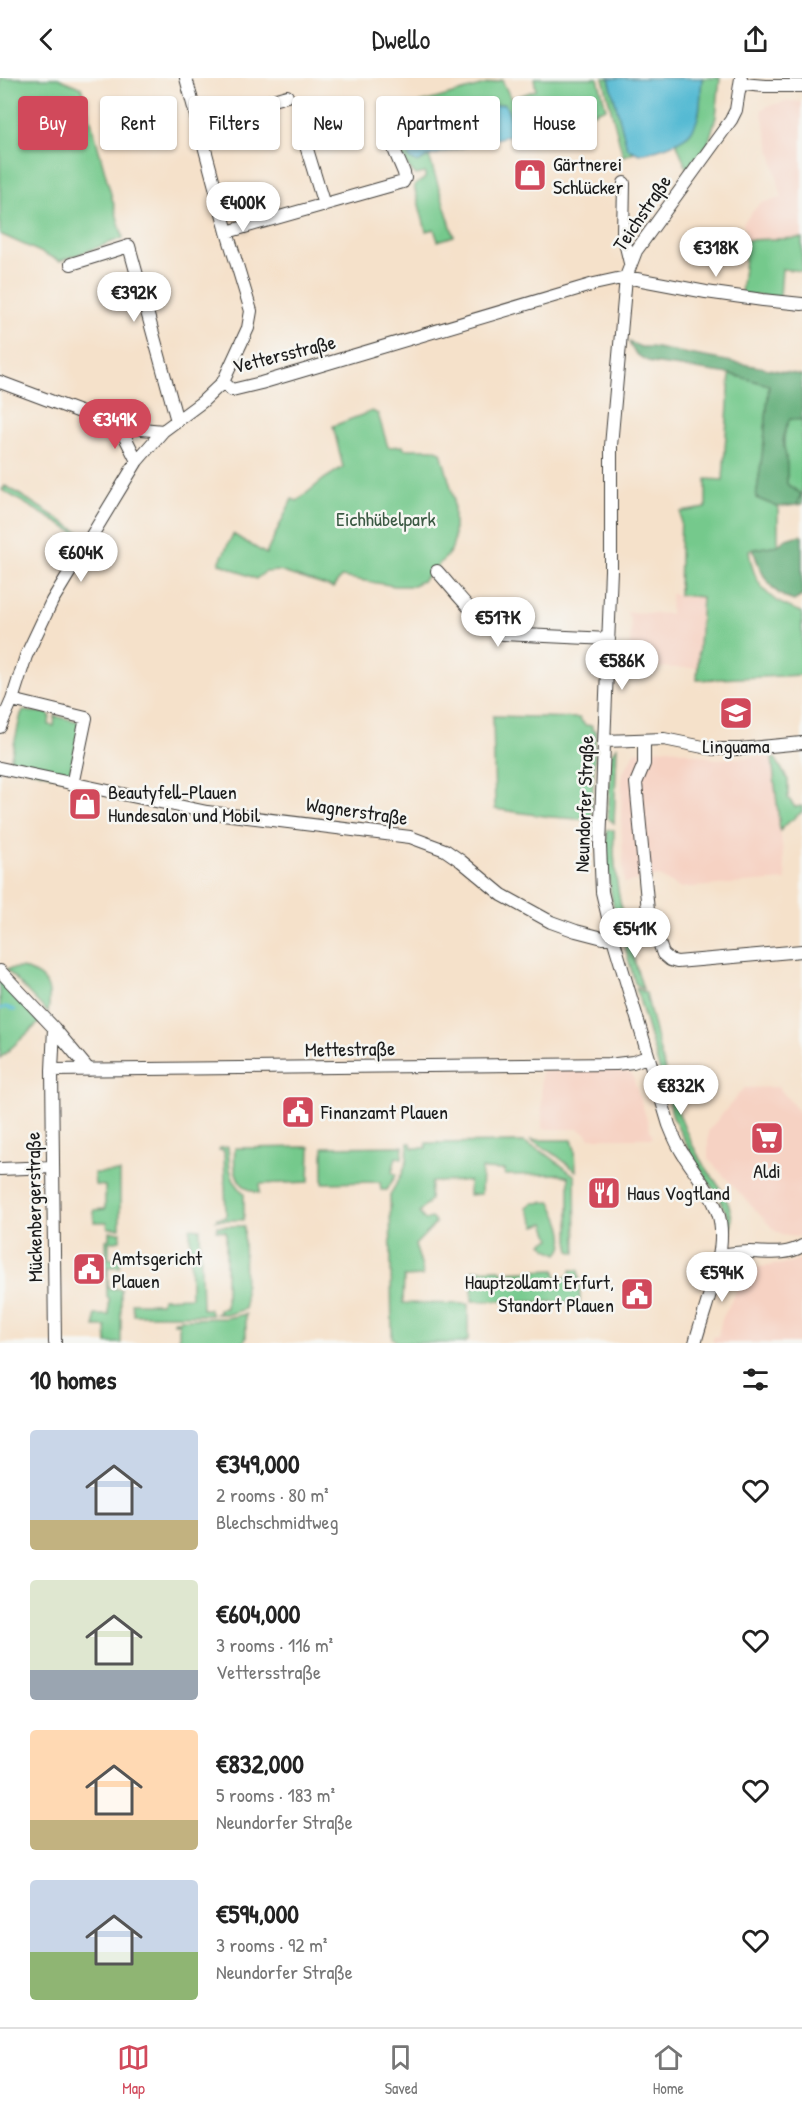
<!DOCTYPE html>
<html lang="en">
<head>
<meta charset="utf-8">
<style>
	:root { --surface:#fff; --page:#f6f6f6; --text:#222; --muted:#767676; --line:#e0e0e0; --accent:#d1495b }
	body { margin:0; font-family:"Patrick Hand",sans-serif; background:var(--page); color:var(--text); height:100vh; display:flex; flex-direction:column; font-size:22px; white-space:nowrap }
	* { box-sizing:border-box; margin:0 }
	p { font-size:20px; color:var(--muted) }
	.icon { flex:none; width:33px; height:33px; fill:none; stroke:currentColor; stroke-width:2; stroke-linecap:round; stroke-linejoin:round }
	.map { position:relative; height:1265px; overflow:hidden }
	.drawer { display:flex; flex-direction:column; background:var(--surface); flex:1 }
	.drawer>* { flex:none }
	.guide { position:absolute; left:18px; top:18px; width:766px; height:54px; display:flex; gap:12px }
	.price { position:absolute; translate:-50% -51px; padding:0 14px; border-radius:21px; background:#fff; color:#222; font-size:20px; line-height:39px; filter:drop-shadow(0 2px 3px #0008) }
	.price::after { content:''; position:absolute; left:50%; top:36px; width:18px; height:14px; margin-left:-9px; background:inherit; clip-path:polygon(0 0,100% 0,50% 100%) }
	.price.active { background:var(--accent); color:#fff }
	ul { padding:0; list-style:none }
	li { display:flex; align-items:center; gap:18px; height:150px; padding:0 30px }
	li span { display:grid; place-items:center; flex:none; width:168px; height:120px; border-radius:6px; color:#555 }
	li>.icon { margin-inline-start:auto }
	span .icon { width:72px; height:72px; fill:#fffc; stroke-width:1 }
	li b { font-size:26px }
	h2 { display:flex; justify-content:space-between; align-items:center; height:72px; padding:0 30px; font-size:26px }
	.tag { padding:0 21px; border-radius:6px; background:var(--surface); box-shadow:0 2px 4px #0004; font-size:21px; line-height:54px }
	.tag.active { background:var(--accent); color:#fff }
	header { display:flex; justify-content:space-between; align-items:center; height:78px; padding:0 30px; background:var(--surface); font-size:27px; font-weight:600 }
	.tab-bar { display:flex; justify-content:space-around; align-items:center; height:84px; border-top:2px solid var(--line); background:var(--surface); font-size:16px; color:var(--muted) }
	.tab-bar a { display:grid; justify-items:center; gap:3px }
	.tab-bar .active { color:var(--accent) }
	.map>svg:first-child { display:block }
	.built { fill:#f6d2c3 }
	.green { fill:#75c98c; stroke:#487254; stroke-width:1.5 }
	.forest { fill:#60ad78; stroke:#3e644a; stroke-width:1.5 }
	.water { fill:#55bad3; stroke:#386b78; stroke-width:1.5 }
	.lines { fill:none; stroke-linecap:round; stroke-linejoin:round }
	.stream { stroke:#55bad3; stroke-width:3 }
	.minor-casing { stroke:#3d3a36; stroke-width:14 }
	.minor { stroke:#fff; stroke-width:12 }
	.labels { text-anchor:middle; stroke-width:5; stroke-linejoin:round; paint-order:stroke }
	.poi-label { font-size:20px; fill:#1c1c1c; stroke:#f6f6f2; text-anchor:start }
	.street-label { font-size:20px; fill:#1c1c1c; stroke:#f6f6f2 }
	.park-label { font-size:20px; fill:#3b5943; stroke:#f6f6f2 }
</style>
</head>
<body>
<header><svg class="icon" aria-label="back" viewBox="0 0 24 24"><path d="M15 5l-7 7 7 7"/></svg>Dwello<svg class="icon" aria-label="share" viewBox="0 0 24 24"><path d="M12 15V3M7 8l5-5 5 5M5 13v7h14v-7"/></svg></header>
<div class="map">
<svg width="802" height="1265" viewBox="0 0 802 1265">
	<rect width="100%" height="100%" fill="#f6f6f2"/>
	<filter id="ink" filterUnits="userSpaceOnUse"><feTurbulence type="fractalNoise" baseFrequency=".0167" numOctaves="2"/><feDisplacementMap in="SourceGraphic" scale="12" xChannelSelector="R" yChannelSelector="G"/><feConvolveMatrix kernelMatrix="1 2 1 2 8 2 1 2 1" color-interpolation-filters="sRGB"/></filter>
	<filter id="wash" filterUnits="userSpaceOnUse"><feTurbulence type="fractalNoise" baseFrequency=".008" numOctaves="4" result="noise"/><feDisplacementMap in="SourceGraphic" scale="24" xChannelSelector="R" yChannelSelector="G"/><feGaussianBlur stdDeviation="1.35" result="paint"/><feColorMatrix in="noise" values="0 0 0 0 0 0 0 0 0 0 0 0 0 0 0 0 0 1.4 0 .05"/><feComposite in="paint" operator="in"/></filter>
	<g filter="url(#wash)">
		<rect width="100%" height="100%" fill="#f5e1ca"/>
		<path class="built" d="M788,23L802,24V160L747,162L743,145L760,125L782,120L761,32L768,28Z
			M671,516L702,518L698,590L629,589L631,543L627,534L670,536Z
			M669,670L716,681L772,678L786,802L679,810L659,798L624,805L621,736L622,696L635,674Z
			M614,991L632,996L653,1060H590L586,1055L578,1051H542L541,993Z
			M778,1009L802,1037V1155L797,1159L782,1157L774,1152L708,1081V1053L744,1010Z
			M802,1180V1265H713V1259L718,1258L722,1241L734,1218L742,1197L748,1192L759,1189L789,1185Z"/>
		<path class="green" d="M0,0H58L82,10L123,160L60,183L0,156Z
			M534,0H598L606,30L522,63L511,57L513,51L504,26L495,27L422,43L423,82L429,78L454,158L438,163L434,151L426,153L414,108L425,100V95L416,97C401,83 392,62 398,42C407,38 417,34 420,25L502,2L511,21L536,12Z
			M603,0H609L627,69L634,74L623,78Z
			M702,0H720L716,39L708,66L687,91L676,64L690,55L699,36Z
			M802,160V193L782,191L780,219L741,216L747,162Z
			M730,296L769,307L764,364L756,420L778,429V467L749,472C753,507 769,524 802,534V597L697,602L702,519L679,517L681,434L706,430V401L723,402Z
			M372,333L378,336L388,369L403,368L404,371H433L441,374L454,420V462L452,471L446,479L422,503L411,508H395L341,499L333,510L279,493L265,494L256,501L219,485L233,456L266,476L292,421L297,423L324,401L343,389L333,348Z
			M790,340L802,342V426L797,427L801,416L787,406C787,381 778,363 790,340Z
			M5,408L11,411L87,459L85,461L2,412Z
			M23,633L48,635L50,638L49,647L54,648L55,638L81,644L69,699L63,692L60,693L63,700L11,687L10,684L21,636Z
			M493,638L579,640L585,647L592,648V652L596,653L591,742L551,739L495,731Z
			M617,669L614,745L608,740L611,676Z
			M772,680H775L788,702V720L795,729L802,728V734L785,747L780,753Z
			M607,752H614C612,807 627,859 643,911L635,905L612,822L607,787Z
			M22,890C49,899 52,910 48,935L6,891Z
			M0,901L41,943L0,980Z
			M636,910L646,915C659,970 671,1031 700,1081C714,1103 739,1128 730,1155L728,1139L720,1121L694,1081L674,1042Z
			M531,1062H572L575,1072L576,1093L557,1078Z
			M524,1064L549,1078L575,1098L576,1175L570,1173L569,1168V1099L559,1096L505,1097V1092L482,1091L481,1116L469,1117V1103L431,1104L430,1122L419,1135L425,1142L431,1140L436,1145L415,1167L422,1189L423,1198L404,1199L403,1225L468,1226V1263H465V1265H398L392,1260L390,1117L403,1094L407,1083L408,1065H411L412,1070H426V1065Z
			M403,1068L402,1080L396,1079L392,1094L396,1097L387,1112H381L380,1104L323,1105V1069Z
			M228,1069L230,1091L234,1103L244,1116V1142H216L217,1140L226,1139L224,1073L219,1072L220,1070Z
			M310,1069L309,1104L260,1106L259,1115C235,1110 233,1091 235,1070Z
			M120,1094V1150H108L107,1144H94V1132L105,1131V1108L95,1107L94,1095Z
			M551,1124C558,1138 571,1163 558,1176L546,1170L542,1165L551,1161L545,1145L536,1148L527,1129L533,1125Z
			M218,1148H244L245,1231L229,1236H216L219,1234V1231L226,1230V1153L216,1152Z
			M190,1150L200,1151L202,1231H209L212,1237H134L132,1225H161L162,1220L191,1219Z
			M109,1154H121L120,1162L109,1164V1181H120V1189H108V1210L121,1211V1265H107L106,1249H95V1237H109V1220L107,1219L106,1162L109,1161Z
			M499,1191L501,1194L555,1192L556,1199L563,1200L569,1198L571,1192H579L580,1224L472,1223V1192Z
			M246,1236V1261L242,1265H179V1245H174V1243H180V1241L226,1240Z"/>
		<path class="forest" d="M629,264L641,269H651L802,297V342L790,341C779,361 784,364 787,385C787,392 787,399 787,406L801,416L797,427L778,429L756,420L764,364L769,307L730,296L652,285C641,280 633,276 629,264Z
			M800,457L802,458V518L794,523C770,516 760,494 753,471L778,467L786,461Z"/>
		<path class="water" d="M609,0H702C700,17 702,40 691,54C683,65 652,73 639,76L627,70Z
			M505,26L512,43L511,57L429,78L418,85L410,81L402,60L406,49L422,43L495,27Z"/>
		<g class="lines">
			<path class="stream" d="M0,931L6,929L15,932"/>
		</g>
	</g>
	<g filter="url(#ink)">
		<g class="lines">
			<defs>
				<path id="minor" d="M186,0L227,154L251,233L248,250L223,304
					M742,6L765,8H802
					M199,42L287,18
					M303,58L324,127
					M624,105L623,156L630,185
					M227,154L403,104L405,100L404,95C398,78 382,55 395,39
					M71,186L129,168L177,343
					M0,304L120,349L163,353
					M120,349L137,383
					M437,493C457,515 476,543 503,556L609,561
					M12,622L86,640L72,707
					M0,649L12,622L26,578L52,523L137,383L163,353L202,324L223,304L232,312L261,305L594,206L626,199L706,214L763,222L802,226
					M644,662V686L636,705L648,833L663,876L670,882L677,884L802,873
					M605,663L664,661L713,671H740L802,665
					M0,690L207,734L410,759L445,772L461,783L502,817L551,844L576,853L603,860H613
					M0,893L54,950L89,992
					M54,950L52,992L55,1265
					M52,992L616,986L633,984L647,979
					M0,1091L53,1089
					M719,1177C729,1176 739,1174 749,1174C767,1174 786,1178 802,1168
					M695,1265C704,1230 730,1170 718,1135C711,1114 695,1095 683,1076C677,1067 673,1057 669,1047L613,860L602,814L600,767L611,492V368L626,199L636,173L731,42L736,32L741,0"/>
			</defs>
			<use href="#minor" class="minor-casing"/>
			<use href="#minor" class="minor"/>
		</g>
	</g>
	<defs>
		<symbol id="shop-square" viewBox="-11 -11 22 22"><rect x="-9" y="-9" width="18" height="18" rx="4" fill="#d1495b" stroke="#f6f6f2"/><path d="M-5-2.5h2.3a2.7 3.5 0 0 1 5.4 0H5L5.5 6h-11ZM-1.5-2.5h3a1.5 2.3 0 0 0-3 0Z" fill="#fff"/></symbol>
		<symbol id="university-square" viewBox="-11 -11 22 22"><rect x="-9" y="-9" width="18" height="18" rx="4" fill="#d1495b" stroke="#f6f6f2"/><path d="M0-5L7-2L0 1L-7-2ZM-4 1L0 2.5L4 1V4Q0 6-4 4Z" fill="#fff"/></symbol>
		<symbol id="civic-square" viewBox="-11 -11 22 22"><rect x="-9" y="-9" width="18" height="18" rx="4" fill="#d1495b" stroke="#f6f6f2"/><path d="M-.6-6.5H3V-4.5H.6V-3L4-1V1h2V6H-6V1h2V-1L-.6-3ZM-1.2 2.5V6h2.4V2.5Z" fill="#fff"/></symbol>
		<symbol id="supermarket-square" viewBox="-11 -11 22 22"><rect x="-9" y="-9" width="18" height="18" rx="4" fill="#d1495b" stroke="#f6f6f2"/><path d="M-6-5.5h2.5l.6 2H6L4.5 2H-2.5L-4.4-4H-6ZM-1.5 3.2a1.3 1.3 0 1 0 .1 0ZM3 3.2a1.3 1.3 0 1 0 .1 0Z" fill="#fff"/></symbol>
		<symbol id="restaurant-square" viewBox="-11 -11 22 22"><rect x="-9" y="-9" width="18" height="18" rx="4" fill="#d1495b" stroke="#f6f6f2"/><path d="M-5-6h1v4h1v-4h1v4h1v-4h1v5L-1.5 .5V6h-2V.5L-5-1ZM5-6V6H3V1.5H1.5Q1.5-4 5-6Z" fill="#fff"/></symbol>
	</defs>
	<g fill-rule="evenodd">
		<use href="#shop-square" x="511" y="78" width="38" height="38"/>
		<use href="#university-square" x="717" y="616" width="38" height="38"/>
		<use href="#shop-square" x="66" y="707" width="38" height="38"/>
		<use href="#civic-square" x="279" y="1015" width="38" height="38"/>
		<use href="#supermarket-square" x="748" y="1041" width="38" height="38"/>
		<use href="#restaurant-square" x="585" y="1096" width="38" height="38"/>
		<use href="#civic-square" x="70" y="1172" width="38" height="38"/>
		<use href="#civic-square" x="618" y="1197" width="38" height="38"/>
	</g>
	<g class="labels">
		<g class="poi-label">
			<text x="553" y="93">Gärtnerei<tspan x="553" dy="23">Schlücker</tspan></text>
			<text x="736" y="675" text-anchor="middle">Linguama</text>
			<text x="108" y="721">Beautyfell-Plauen<tspan x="108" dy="23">Hundesalon und Mobil</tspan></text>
			<text x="321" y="1041">Finanzamt Plauen</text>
			<text x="767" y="1100" text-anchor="middle">Aldi</text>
			<text x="627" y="1122">Haus Vogtland</text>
			<text x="112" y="1187">Amtsgericht<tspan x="112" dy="23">Plauen</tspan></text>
			<text x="614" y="1211" text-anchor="end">Hauptzollamt Erfurt,<tspan x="614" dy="23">Standort Plauen</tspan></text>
		</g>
		<g class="street-label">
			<text transform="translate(642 135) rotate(-56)" y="7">Teichstraße</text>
			<text transform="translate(284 276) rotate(-14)" y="7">Vettersstraße</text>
			<text transform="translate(584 726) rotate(-88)" y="7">Neundorfer Straße</text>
			<text transform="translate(357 733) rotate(8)" y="7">Wagnerstraße</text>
			<text transform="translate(350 971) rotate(-1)" y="7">Mettestraße</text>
			<text transform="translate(34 1129) rotate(-91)" y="7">Mückenbergerstraße</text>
		</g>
		<g class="park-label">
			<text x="386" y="448">Eichhübelpark</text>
		</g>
	</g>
</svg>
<b class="price" style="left:243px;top:155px">€400K</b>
<b class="price" style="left:716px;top:200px">€318K</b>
<b class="price" style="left:134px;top:245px">€392K</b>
<b class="price active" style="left:115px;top:372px">€349K</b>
<b class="price" style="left:81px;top:505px">€604K</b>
<b class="price" style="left:498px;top:570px">€517K</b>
<b class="price" style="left:622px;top:613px">€586K</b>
<b class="price" style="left:635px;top:881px">€541K</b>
<b class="price" style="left:681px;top:1038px">€832K</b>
<b class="price" style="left:722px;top:1225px">€594K</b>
<div class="guide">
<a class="tag active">Buy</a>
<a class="tag">Rent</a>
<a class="tag">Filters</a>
<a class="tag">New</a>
<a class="tag">Apartment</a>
<a class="tag">House</a>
</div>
</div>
<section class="drawer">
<h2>10 homes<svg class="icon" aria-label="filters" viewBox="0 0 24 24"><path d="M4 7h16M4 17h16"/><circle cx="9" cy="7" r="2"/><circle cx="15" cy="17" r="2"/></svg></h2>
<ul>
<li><span style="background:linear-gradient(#c9d6e8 75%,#c2b280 0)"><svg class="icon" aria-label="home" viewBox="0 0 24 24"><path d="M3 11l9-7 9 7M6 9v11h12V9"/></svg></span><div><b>€349,000</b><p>2 rooms · 80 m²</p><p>Blechschmidtweg</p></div><svg class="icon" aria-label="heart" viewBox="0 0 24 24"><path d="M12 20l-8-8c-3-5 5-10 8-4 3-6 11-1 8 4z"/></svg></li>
<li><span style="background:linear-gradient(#dfe7d0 75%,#9aa5b1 0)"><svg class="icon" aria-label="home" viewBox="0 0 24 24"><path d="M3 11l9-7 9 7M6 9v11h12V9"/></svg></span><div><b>€604,000</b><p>3 rooms · 116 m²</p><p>Vettersstraße</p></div><svg class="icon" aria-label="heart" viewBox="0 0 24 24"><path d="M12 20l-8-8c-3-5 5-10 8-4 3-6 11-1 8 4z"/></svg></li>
<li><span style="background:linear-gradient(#ffd9b3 75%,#c2b280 0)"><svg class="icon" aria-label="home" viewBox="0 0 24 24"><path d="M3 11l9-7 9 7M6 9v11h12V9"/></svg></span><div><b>€832,000</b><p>5 rooms · 183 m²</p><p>Neundorfer Straße</p></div><svg class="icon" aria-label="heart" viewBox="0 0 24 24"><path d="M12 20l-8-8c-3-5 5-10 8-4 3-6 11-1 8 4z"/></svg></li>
<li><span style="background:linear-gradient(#c9d6e8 60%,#8fb573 0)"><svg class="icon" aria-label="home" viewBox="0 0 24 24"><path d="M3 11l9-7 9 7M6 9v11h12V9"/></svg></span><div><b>€594,000</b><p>3 rooms · 92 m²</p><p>Neundorfer Straße</p></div><svg class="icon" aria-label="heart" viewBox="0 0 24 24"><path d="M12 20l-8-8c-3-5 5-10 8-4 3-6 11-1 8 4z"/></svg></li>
</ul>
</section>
<nav class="tab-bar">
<a class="active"><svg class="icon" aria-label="map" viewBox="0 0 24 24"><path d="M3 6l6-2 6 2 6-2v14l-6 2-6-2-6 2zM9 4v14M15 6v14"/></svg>Map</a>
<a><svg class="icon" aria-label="saved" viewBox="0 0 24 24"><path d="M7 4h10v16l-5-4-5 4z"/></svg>Saved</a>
<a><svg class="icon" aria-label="home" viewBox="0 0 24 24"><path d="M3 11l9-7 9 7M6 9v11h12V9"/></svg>Home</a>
</nav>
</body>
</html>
